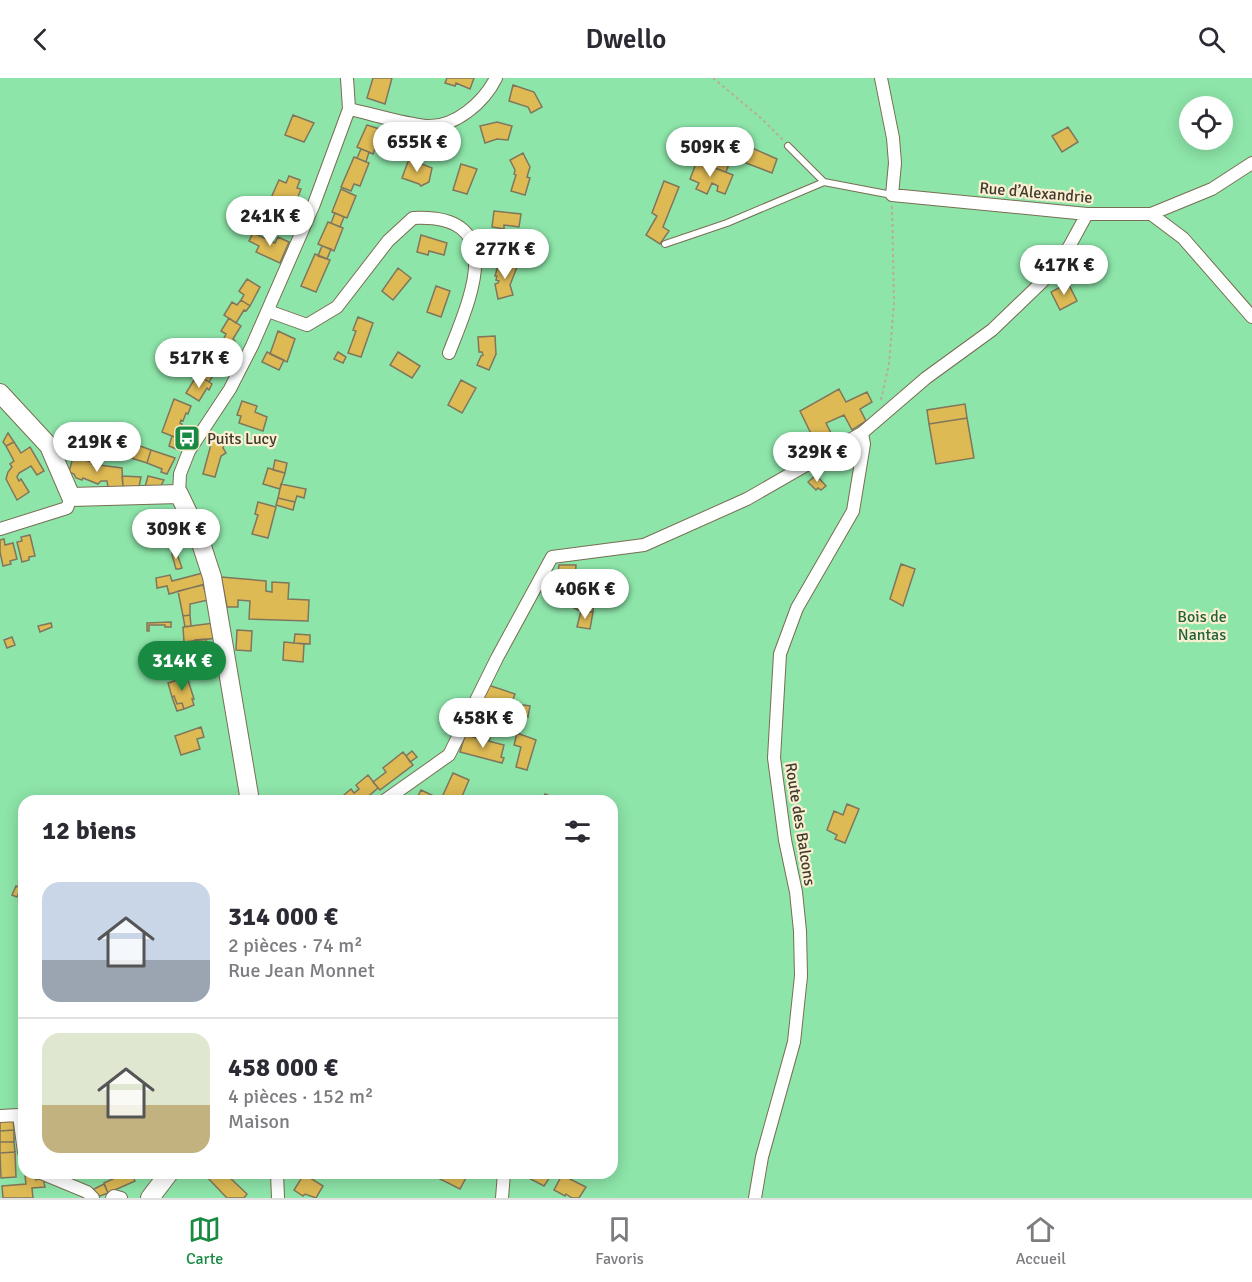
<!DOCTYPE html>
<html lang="fr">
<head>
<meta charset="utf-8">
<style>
	:root { --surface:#fff; --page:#f7f7f7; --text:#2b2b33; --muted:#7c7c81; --line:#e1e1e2; --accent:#198a42 }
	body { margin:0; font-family:Signika,sans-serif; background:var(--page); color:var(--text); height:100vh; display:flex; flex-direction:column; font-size:22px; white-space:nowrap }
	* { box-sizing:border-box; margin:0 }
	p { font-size:20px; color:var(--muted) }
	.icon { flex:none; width:33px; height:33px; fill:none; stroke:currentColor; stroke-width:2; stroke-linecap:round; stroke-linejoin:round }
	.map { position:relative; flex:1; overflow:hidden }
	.sheet { position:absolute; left:18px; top:717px; width:600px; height:384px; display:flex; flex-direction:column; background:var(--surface); border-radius:18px; box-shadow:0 3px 15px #0003 }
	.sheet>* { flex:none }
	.buttons { position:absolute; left:1179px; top:18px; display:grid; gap:12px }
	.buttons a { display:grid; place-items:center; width:54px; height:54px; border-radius:50%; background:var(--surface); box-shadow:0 3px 15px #0003; font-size:30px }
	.price { position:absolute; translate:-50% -51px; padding:0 14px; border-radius:21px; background:#fff; color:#222; font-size:20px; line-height:39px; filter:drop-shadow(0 2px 3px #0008) }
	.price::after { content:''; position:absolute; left:50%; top:36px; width:18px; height:14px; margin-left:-9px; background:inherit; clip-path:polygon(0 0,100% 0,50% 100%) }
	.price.on { background:var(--accent); color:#fff }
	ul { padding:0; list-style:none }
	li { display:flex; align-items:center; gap:18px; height:150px; padding:0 24px }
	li+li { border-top:2px solid var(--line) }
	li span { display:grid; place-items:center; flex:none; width:168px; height:120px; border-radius:18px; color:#555 }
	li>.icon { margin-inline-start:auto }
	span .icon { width:72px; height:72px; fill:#fffc; stroke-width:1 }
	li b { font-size:26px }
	h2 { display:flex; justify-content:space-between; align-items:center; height:72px; padding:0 24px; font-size:26px }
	header { display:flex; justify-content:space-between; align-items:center; height:78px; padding:0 24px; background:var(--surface); font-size:27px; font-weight:600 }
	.tabs { display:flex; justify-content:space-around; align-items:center; height:84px; border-top:2px solid var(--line); background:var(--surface); font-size:16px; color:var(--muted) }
	.tabs a { display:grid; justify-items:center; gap:3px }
	.tabs .on { color:var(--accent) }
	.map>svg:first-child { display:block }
	.green { fill:#8de5a9; fill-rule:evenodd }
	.building { fill:#deba55; stroke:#80765b; stroke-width:1.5 }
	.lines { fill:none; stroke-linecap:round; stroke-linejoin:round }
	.lane-casing { stroke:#786e53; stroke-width:8 }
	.street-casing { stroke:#786e53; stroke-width:14 }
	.secondary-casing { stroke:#786e53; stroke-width:20 }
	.path { stroke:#b8ae97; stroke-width:2; stroke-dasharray:3 3; stroke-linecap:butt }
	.lane { stroke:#fff; stroke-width:6 }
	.street { stroke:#fff; stroke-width:12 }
	.secondary { stroke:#fff; stroke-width:18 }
	.labels { text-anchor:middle; stroke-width:4.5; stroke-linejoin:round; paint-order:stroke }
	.street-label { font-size:16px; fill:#403b30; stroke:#fbefd2 }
	.poi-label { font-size:16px; fill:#403b30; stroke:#fbefd2; text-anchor:start }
	.park-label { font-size:16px; fill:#21633b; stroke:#fbefd2 }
</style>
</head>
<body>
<header><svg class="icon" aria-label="back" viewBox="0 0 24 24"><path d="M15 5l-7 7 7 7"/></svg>Dwello<svg class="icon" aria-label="search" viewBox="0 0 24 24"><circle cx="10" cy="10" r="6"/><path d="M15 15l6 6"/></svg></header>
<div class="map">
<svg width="1252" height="1120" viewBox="0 0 1252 1120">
	<rect width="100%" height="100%" fill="#eee2c5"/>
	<path class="green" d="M0,0H1252V1120H0ZM1190,28H1222V62H1190ZM24,723H612V1095H24Z"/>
	<path class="building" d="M373,0H392L385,26L367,20Z
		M447,0H474L470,11L456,5L455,8L445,5Z
		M513,7L534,14L542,29L531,35L528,29L509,23Z
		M293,37L314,45L304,64L285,57Z
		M497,44L512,48L508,62L497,61L485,65L480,48Z
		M367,47L383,52L373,76L357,69Z
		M1068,49L1078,64L1062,74L1052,58Z
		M752,70L777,81L772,95L746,85Z
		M361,71L369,74L366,84L357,80Z
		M523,75L530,89L527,99L530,100L525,117L511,113L516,97L514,96L515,92L510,82Z
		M711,75L730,83L726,94L706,87Z
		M354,79L369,85L360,108L354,106L351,113L341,109Z
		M409,81L432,90L429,104L421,108L419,106L402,100Z
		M697,83L733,97L725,116L717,113L718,108L712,105L707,116L696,111L699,105L690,101Z
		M461,86L477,91L467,116L453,112Z
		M289,98L300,102L297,110L301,111L296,124L302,127L299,134L296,139L279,132L274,145L262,140L279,102L286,105Z
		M664,103L679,109L663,149L669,153L660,166L646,157L657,138L652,135Z
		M341,111L356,118L347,140L332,134Z
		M494,133L521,136L519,149L504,147V151L492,149Z
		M335,135L344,139L340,149L331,145Z
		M328,144L343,150L334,173L318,166Z
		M253,155L275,165L278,159L289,164L280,185L256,174L259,168L249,163Z
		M421,157L447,165L444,177L429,173L428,177L417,174Z
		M322,168L331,171L327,181L318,178Z
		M315,176L330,182L316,214L301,208Z
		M499,184L517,189L510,207L513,217L498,221L495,206L498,205L499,203L496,202L497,198H495Z
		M1087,187L1092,194L1086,198L1081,192Z
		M398,190L411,200L393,222L382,213Z
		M247,201L260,209L250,228L241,222L244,217L239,213Z
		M1068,205L1077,223L1060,232L1051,214Z
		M436,208L450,213L441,239L427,234Z
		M241,222L250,228L246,233L244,232L236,245L224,237L232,224L237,227Z
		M358,239L373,245L361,279L348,275L356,253L353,252Z
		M229,240L241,248L233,261L235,263L232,267L223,262L226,256L221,253Z
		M278,253L295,261L287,284L270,276Z
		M495,258L496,276L489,292L477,287L481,278L483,277L482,274H479L478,259Z
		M223,262L232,267L228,273L226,272L218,285L206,276L214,264L219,267Z
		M267,274L284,282L279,292L262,284Z
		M338,274L346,279L343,285L334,281Z
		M398,274L420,288L412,300L390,287Z
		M208,278L223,287L219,293L217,291L209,304L197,296Z
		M203,300L212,306L209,312L207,310L199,323L186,315L194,302L200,305Z
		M461,302L476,310L462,335L448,327Z
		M839,311L846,324L867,314L872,324L860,331L866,343L852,352L844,337L826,345L835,363L819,372L800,333Z
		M174,321L191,328L188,336L186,335L183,343L181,342L180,345L182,346L177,360L162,354Z
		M242,323L257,328L255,334L267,339L263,353L239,345L241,338L237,337Z
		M965,326L967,340L929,346L927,332Z
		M967,340L974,380L936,386L929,346Z
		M8,355L14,364L6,368L3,364Z
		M172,358L183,362L179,372L169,368Z
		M213,359L225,363L223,370L226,375L221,378L215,399L203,396Z
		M14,364L21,375L30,369L44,393L37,397L31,388L19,395L17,399L19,403L21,401L29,414L17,422L6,401L8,394L12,389L10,386L14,383L6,368Z
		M64,365L69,368L65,377L59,373Z
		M132,365L151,372L147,385L128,379Z
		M151,372L175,380L167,396L161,394L162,391L147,385Z
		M73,379L92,384V386L122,390L123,409H108L107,403H101L98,406L83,400L82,402L76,400L74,396L69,394Z
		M275,382L287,385L285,395L273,392Z
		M268,390L285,395L280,411L263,406Z
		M816,397L826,408L821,412L818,410L816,412L808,404Z
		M122,398L141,399L139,409H123Z
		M148,398L164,402L159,411L145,409Z
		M281,406L306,411L304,420L297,418L295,424L278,420Z
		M278,420L295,424L293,432L276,427Z
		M258,424L276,429L268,460L252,456L258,437L255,436Z
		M30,457L35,478L29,479V482L22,484L17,464L22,463L21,459Z
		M4,461L5,467L13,465L17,481L10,483L11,486L3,488L0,474V462Z
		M175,470L182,490L179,491H176L172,477V472Z
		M901,486L915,491L903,528L890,521Z
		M559,487H576L574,519H579L578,532L537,512L550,496L558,495Z
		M203,495L205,506L169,516L167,508L157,510L156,500L170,497L172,503Z
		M221,499L266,503V513L272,514V504L289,505L288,521L309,522L308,543L249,541L250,523L238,522V529H227Z
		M203,507L208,522L190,526V537L183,538L178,513Z
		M579,519H587L586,534L578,532Z
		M587,519L594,520L593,534H586Z
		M581,533L593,534L590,551L577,549Z
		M190,537L191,548L185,549L183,538Z
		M171,544V549H165V547H149V553H147V545Z
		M51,545L52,549L40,554L38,548Z
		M214,545L217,560L184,564L183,549Z
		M237,552L252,553L251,573L236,572Z
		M295,556L310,557V566L294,565Z
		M12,559L15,567L7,570L4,562Z
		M206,561L207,566L196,568L195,562Z
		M284,564L304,566L303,584L283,582Z
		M187,599L194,621H192L194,627L184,631L182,625L177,626L174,618L172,619L168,605Z
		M488,607L515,616L511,627L518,629L514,642L479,630Z
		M174,618L177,626L182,625L184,631L177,633L172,619Z
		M523,627L530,628L528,639L520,634Z
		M471,641L478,643L477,649L492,654L489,663L465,657Z
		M201,649L204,659L197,661L200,671L181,677L175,658Z
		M517,655L536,662L527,692L516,689L521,669L514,667Z
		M465,657L504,667L501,679L504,680L502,685L460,674Z
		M412,673L417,679L410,684L406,678Z
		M403,674L413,687L380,712L373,704L386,694L383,690Z
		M453,695L469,702L460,723L443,717Z
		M368,697L378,710L363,723H337L351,711L354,715L359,711L356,707Z
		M421,712L438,720L436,723H429L418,718Z
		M545,716L562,723H542Z
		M847,726L859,731L845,765L835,761L837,757L827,752L834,733L843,737Z
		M16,808L21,810L17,819L12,817Z
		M0,1040L13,1041L14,1052L0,1053Z
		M14,1052V1064H0V1053Z
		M0,1064H14L15,1074L0,1075Z
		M15,1074L16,1099L1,1100L0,1075Z
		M126,1095H132L135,1103L108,1115L104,1105Z
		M206,1095H225L247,1116L244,1120H227L204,1096Z
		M441,1095H466L468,1096L460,1111L438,1100Z
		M519,1095H550L552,1096L544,1108Z
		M304,1096L323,1108L316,1120L305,1116L303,1118L294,1112Z
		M31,1097L36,1102L43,1100L45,1109L32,1110L33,1120H3L2,1108L26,1106L25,1098Z
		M562,1097L586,1109L579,1120H572L566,1116L565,1118L554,1112Z
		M104,1106L108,1115L100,1118L90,1113Z"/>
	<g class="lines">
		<defs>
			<path id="lane" d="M788,68L824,104L892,117
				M665,166L727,145L824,104"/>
			<path id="street" d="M881,0L893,60L895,85L892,117L1087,136H1151L1183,160L1252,239
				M349,31C372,36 404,46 426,48C455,50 484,24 496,0
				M1151,136L1212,111L1252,85
				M268,233L307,247L337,229L388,163L413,140C510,135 470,221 449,275
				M179,416L180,396L189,373L230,311L252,268L314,126L349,31L347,0
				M0,451L67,430L71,419
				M384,723L449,677L497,580L552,479L644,467L747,421L862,355L926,300L992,252L1042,204L1069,169L1087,136
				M0,1038L19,1037L24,1074
				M41,1095L87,1114L93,1120
				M277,1095L278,1120
				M112,1120L114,1118L121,1120
				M502,1120L504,1095
				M755,1120L762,1079L794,964L801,898L800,853L796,814L785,762L774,680L780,576L797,530L853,433L864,366L862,355"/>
			<path id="secondary" d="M0,315L49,368L71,419L179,416L198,456L212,499L250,723
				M150,1120L169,1095"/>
		</defs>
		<use href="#lane" class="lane-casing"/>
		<use href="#street" class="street-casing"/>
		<use href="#secondary" class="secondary-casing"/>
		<path class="path" d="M713,0L761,40L783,62
			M881,322L889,286L894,225L892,128"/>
		<use href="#lane" class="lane"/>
		<use href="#street" class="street"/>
		<use href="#secondary" class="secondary"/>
	</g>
	<defs>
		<symbol id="bus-square" viewBox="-11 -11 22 22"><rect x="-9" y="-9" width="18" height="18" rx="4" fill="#198a42" stroke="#fbefd2"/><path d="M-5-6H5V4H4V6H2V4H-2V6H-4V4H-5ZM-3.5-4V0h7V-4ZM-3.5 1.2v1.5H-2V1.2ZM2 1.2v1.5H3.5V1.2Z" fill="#fff"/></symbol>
	</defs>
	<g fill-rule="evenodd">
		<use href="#bus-square" x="172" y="345" width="30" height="30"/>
	</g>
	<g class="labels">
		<g class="street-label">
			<text transform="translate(1036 114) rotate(5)" y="6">Rue d’Alexandrie</text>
			<text transform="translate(801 746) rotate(81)" y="6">Route des Balcons</text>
		</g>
		<g class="poi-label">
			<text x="207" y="366">Puits Lucy</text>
		</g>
		<g class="park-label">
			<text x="1202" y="544">Bois de<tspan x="1202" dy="18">Nantas</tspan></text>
		</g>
	</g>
</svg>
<div class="buttons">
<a><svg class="icon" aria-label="locate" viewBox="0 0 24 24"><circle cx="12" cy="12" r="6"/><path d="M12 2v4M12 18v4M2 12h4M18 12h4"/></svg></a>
</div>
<b class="price" style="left:417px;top:95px">655K €</b>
<b class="price" style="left:710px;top:100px">509K €</b>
<b class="price" style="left:270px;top:169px">241K €</b>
<b class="price" style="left:505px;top:202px">277K €</b>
<b class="price" style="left:1064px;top:218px">417K €</b>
<b class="price" style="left:199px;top:311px">517K €</b>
<b class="price" style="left:97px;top:395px">219K €</b>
<b class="price" style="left:817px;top:405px">329K €</b>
<b class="price" style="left:176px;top:482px">309K €</b>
<b class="price" style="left:585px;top:542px">406K €</b>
<b class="price on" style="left:182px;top:614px">314K €</b>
<b class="price" style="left:483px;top:671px">458K €</b>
<section class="sheet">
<h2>12 biens<svg class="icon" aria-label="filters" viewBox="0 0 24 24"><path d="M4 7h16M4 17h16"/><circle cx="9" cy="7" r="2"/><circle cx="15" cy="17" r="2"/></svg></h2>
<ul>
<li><span style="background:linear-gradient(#c9d6e8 65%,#9aa5b1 0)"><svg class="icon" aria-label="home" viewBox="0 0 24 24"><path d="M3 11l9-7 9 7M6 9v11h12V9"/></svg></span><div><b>314 000 €</b><p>2 pièces · 74 m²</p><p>Rue Jean Monnet</p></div></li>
<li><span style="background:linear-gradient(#dfe7d0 60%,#c2b280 0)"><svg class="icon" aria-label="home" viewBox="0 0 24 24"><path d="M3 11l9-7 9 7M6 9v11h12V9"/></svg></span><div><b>458 000 €</b><p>4 pièces · 152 m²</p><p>Maison</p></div></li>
</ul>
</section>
</div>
<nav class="tabs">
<a class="on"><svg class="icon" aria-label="map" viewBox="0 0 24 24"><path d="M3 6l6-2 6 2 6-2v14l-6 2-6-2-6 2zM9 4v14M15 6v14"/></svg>Carte</a>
<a><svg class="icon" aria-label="saved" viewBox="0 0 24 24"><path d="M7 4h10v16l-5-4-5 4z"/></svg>Favoris</a>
<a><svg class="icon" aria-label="home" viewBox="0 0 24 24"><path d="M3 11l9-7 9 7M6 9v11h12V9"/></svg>Accueil</a>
</nav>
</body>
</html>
